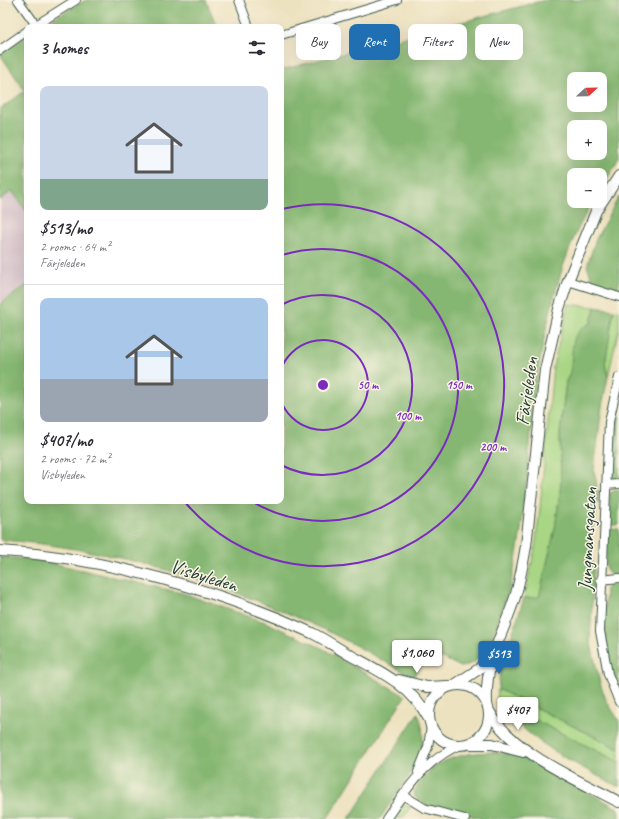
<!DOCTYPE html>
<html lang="en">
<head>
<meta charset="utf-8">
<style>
	:root { --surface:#fff; --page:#f2f2f3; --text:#2b2b33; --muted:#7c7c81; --line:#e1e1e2; --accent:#1f6fb2 }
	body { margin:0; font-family:Caveat,sans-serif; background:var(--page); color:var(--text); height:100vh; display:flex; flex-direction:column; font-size:15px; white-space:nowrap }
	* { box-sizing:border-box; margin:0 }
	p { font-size:13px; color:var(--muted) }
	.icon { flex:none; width:22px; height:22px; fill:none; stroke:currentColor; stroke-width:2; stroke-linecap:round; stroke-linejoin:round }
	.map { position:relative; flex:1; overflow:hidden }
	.drawer { position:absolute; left:24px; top:24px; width:260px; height:480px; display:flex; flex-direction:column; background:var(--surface); border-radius:8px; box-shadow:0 4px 16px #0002 }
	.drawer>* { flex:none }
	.guide { position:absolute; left:296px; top:24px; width:263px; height:36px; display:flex; gap:8px }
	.needle { width:26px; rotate:68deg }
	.fabs { position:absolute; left:567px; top:72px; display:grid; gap:8px }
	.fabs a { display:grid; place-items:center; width:40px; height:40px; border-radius:8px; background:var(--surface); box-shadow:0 4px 16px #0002; font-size:20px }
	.price { position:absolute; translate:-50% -34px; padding:0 9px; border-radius:4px; background:#fff; color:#222; font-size:13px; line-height:26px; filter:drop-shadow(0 1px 2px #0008) }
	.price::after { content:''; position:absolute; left:50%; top:24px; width:12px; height:9px; margin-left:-6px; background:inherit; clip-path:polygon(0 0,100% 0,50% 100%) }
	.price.on { background:var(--accent); color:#fff }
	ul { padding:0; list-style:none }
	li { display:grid; align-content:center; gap:8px; height:212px; padding:0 16px }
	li+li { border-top:1px solid var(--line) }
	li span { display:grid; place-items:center; height:124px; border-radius:8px; color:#555 }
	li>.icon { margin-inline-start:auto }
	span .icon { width:72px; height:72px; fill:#fffc; stroke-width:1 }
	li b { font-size:17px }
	h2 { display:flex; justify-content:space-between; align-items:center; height:48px; padding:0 16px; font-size:17px }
	.chip { padding:0 14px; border-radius:8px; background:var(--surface); box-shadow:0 4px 16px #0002; font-size:14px; line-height:36px }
	.chip.on { background:var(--accent); color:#fff }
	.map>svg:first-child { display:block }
	.industrial { fill:#d2bdc8 }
	.green { fill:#a8d684; stroke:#648a5c }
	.forest { fill:#86b772; stroke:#527a53; fill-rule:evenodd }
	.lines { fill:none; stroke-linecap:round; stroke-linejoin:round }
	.minor-casing { stroke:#3e5649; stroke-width:10 }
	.major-casing { stroke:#3e5649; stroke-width:12 }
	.minor { stroke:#fff; stroke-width:8 }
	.major { stroke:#fff; stroke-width:10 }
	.ring { fill:none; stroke:#7b2cbf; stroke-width:2 }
	.labels { text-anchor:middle; stroke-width:3; stroke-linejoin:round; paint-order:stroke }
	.street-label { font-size:20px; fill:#1f3d34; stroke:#fcf5e5 }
	.centre { fill:#7b2cbf; stroke:#fcf5e5; stroke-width:2 }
	.ring-label { font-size:12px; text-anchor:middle; font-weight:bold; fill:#7b2cbf; stroke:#fcf5e5; stroke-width:3; stroke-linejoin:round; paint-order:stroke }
</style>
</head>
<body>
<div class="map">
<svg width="619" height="819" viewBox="0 0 619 819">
	<rect width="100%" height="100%" fill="#fcf5e5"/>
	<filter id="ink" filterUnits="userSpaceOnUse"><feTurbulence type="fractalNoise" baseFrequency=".025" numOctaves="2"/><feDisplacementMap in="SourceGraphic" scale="8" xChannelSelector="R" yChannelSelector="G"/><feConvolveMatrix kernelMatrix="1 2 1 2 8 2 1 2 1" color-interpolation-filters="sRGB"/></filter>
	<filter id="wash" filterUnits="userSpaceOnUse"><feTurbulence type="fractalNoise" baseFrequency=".012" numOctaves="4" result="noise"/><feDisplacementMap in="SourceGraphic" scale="16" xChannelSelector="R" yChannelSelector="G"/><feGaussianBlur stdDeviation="0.9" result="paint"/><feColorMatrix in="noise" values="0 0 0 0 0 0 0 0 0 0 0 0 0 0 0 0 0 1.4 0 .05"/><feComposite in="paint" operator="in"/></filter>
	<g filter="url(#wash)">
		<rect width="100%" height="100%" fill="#ede2c0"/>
		<path class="industrial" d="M12,191L27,212V285L0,304V200Z"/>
		<path class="green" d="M568,304L595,307L591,323C561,343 582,358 566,381L560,434L561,484L555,529L539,598H524L535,548L540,508L553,367Z
			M614,310L619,311V328L608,377L605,364Z
			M498,689L619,749V762L497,701Z
			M405,805L410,807C405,818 403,819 392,819L399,808Z"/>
		<path class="forest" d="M86,0H206L217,27H38Z
			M545,0H619V159L600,190V175H574V201H593C560,255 547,320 536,382C533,398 533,416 531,433C525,495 522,558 500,617C494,632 487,651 474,662C471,664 465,666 461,667L434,654L427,657L413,677C381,660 348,640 314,625C216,580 108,547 0,540V304L27,285V501H281V70ZM574,79H600V105H574ZM574,127H600V153H574Z
			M27,34V212L12,191L0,200V109L25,91L0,54Z
			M619,196V291L593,281L587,266L596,239Z
			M595,307L614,310L605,364L608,377L602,406L594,470L598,491L595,521L591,531L589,553L594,567L590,640L600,683L606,700L619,721V749L498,689L500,672L524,598L539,597L555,529L561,484L560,434L566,381C576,366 567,342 580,330C583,327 588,325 591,323Z
			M619,391V479L615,480L610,475L613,423Z
			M619,489V525H608L610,493Z
			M619,529V574L611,575L606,569L607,530Z
			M0,557L39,560L182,593L265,622L320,647L405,696L327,819H0Z
			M618,584L619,695C604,659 603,627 606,589L609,585Z
			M497,701L619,762V787C575,764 528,741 497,701Z
			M418,713C436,755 399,786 380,819H349Z
			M490,752L508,754L527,759L619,809V819H484L422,804L415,797L414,792C431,760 456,754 490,752Z"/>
	</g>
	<g filter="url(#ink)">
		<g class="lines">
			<defs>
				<path id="minor" d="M18,0L36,25
					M239,0L249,27
					M33,27L76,0
					M281,35L397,0
					M0,50L27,31
					M568,281L619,297
					M619,377L609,422L600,631L608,674L619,702
					M606,485L619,484
					M601,580L619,578
					M418,772L428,747L431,726
					M403,795L424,808L465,819
					M386,819C407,789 425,760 460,745"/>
				<path id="major" d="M0,551C102,557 219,590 312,633C324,639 336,647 348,654C381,672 411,685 429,719
					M399,680L427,687L448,686
					M456,684L479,669L490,655
					M429 715a30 30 0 1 1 60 0a30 30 0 1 1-60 0Z
					M487,703C485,658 502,638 515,597C520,581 523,563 526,546L545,370L559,309L568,281L596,211L619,176
					M489,711C512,753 578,780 619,802
					M470,744H492L523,752"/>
			</defs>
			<use href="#minor" class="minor-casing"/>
			<use href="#major" class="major-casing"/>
			<use href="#minor" class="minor"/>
			<use href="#major" class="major"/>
		</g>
	</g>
	<g class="ring">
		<path d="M281 369A45 45 0 1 1 281 401"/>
		<path d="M281 305A90 90 0 1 1 281 465"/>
		<path d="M282 255A136 136 0 1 1 253 502"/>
		<path d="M282 209A181 181 0 1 1 184 501"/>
	</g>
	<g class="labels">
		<g class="street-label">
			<text transform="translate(526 391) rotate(-82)" y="7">Färjeleden</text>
			<text transform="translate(587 539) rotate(-87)" y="7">Jungmansgatan</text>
			<text transform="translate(204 575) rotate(17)" y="7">Visbyleden</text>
		</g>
	</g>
	<circle cx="323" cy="385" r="6" class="centre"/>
	<g class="ring-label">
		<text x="368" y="389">50 m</text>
		<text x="459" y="389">150 m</text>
		<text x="408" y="420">100 m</text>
		<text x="493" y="451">200 m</text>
	</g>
</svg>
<div class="fabs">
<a><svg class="needle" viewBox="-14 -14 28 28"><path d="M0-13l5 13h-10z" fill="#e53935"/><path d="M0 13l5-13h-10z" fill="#7c7c81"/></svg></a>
<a>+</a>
<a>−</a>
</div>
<b class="price" style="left:417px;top:674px">$1,060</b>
<b class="price on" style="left:499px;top:675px">$513</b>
<b class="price" style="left:518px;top:731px">$407</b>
<div class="guide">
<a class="chip">Buy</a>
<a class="chip on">Rent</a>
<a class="chip">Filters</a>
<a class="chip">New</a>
</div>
<section class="drawer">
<h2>3 homes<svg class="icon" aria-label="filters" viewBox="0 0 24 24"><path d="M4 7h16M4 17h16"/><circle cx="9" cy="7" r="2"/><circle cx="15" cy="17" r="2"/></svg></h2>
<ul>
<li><span style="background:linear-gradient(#c9d6e8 75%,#7fa58c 0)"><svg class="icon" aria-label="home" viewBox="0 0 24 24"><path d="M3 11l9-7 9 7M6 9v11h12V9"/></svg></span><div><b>$513/mo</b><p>2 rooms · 64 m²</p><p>Färjeleden</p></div></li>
<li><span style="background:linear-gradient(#a9c7e8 65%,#9aa5b1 0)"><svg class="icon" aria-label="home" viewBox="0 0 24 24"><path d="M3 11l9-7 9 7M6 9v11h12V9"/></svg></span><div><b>$407/mo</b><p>2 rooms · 72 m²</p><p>Visbyleden</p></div></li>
</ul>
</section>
</div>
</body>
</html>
